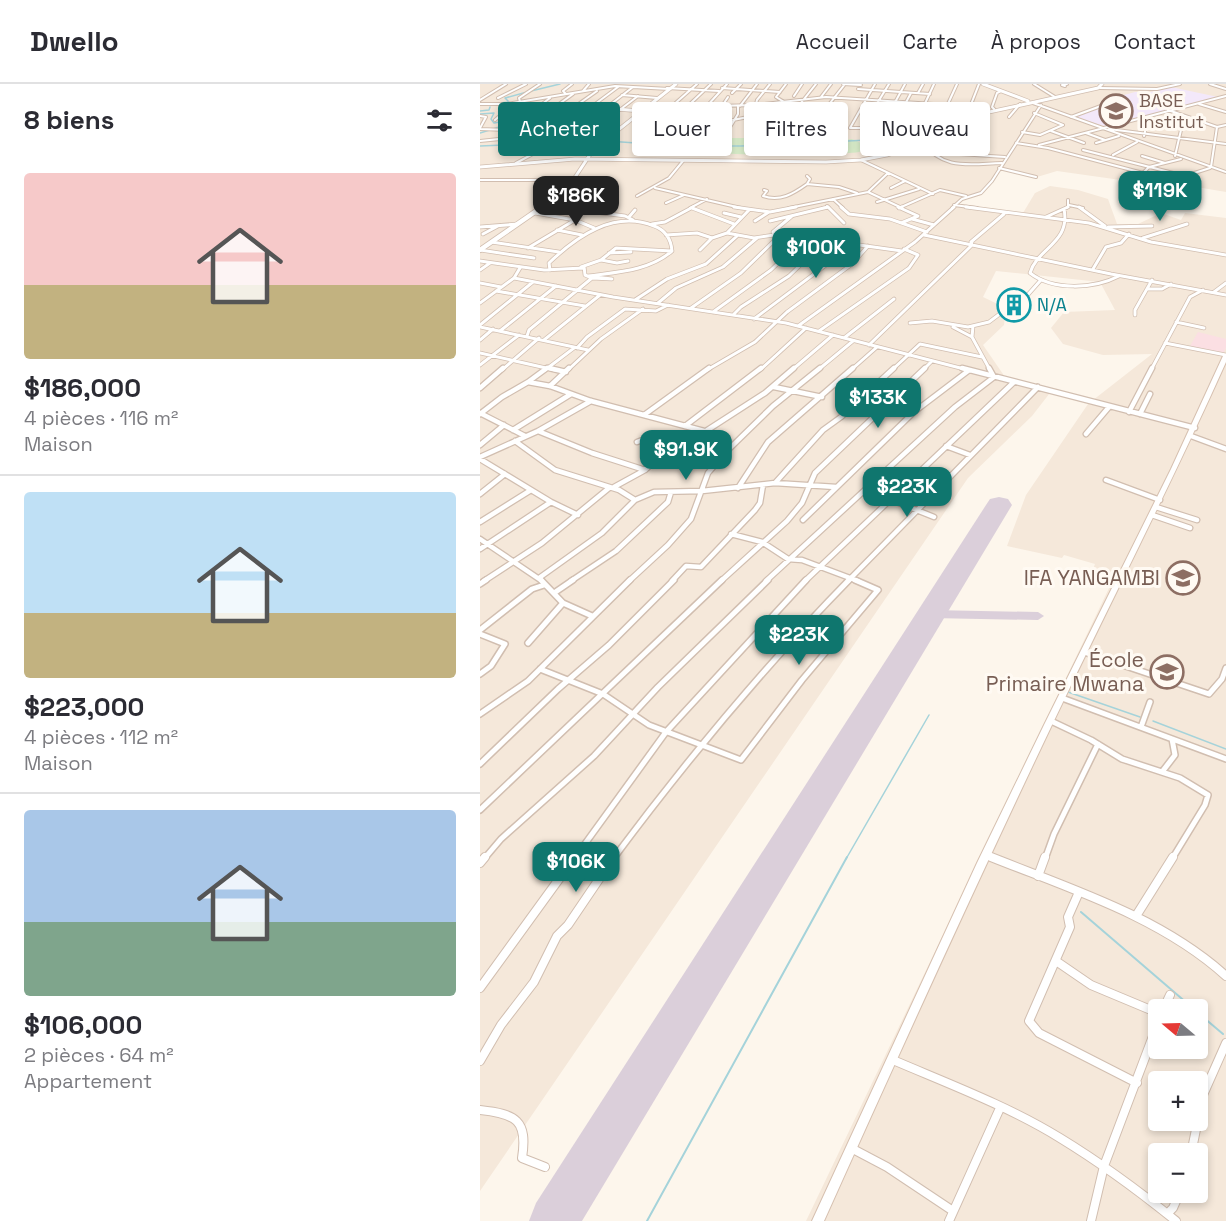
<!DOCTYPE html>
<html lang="fr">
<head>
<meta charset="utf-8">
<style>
	:root { --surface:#fff; --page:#f7f7f7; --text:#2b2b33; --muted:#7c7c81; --line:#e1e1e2; --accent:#0f766e }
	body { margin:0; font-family:"Space Grotesk",sans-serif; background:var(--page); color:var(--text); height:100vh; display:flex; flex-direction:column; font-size:22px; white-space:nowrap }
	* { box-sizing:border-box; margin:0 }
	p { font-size:20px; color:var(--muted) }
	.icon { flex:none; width:33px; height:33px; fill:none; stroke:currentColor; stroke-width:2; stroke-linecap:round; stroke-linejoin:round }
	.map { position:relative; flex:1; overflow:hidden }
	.panel { display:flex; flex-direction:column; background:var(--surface); width:480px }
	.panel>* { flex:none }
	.banner { position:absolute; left:18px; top:18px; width:570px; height:54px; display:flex; gap:12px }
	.needle { width:39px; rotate:289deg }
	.controls { position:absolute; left:668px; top:915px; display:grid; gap:12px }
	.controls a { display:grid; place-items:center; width:60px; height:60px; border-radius:6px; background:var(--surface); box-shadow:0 3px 9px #0003; font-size:30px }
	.price { position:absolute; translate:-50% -51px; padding:0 14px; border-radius:12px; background:var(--accent); color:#fff; font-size:20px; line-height:39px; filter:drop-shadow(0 2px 3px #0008) }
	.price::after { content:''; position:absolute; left:50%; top:36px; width:18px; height:14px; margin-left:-9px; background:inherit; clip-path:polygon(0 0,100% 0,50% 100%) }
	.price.active { background:#222; color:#fff }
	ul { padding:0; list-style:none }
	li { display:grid; align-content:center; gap:12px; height:318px; padding:0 24px }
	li+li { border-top:2px solid var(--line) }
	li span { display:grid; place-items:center; height:186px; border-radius:6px; color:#555 }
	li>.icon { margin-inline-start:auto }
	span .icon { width:108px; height:108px; fill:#fffc; stroke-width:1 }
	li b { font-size:26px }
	h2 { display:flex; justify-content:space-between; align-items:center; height:72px; padding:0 24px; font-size:26px }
	.chip { padding:0 21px; border-radius:6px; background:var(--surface); box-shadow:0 3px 9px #0003; font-size:21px; line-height:54px }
	.chip.active { background:var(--accent); color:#fff }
	header { display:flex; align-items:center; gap:36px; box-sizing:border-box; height:84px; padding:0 30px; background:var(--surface); border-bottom:2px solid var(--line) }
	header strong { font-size:28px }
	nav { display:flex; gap:33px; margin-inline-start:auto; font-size:21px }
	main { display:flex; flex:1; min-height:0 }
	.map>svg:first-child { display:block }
	.residential { fill:#f5e8da; fill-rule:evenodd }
	.education { fill:#f3e8fa }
	.medical { fill:#fbdfe3 }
	.green { fill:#d8ecc9 }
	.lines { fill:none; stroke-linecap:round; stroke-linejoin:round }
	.stream-far1 { stroke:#a5d3da; stroke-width:1.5 }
	.stream { stroke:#a5d3da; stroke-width:2 }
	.taxiway { fill:#dbcfda; fill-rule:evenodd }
	.runway { fill:#dbcfda; fill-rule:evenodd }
	.minor-far4-casing { stroke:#d1beb0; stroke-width:4 }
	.minor-far3-casing { stroke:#d1beb0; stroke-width:4.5 }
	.minor-far2-casing { stroke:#d1beb0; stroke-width:7 }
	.minor-far1-casing { stroke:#d1beb0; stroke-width:8 }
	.minor-casing { stroke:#d1beb0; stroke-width:10 }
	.tertiary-far1-casing { stroke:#d1beb0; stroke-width:4.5 }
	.tertiary-casing { stroke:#d1beb0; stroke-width:6 }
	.secondary-casing { stroke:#d6c0b0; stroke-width:2 }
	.minor-far4 { stroke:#fff; stroke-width:2 }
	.minor-far3 { stroke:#fff; stroke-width:3 }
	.minor-far2 { stroke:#fff; stroke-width:4.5 }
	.minor-far1 { stroke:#fff; stroke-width:5 }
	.minor { stroke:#fff; stroke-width:8 }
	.tertiary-far1 { stroke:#fff; stroke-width:3 }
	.tertiary { stroke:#fff; stroke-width:4.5 }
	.secondary { fill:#fff; fill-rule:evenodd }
	.labels { text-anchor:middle; stroke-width:6; stroke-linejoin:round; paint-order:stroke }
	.far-education-label { font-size:18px; fill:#785e54; stroke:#fffaf3; text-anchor:start }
	.far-culture-label { font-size:18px; fill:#0d838f; stroke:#fffaf3; text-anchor:start }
	.education-label { font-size:21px; fill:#785e54; stroke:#fffaf3; text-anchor:end }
</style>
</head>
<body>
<header>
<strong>Dwello</strong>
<nav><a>Accueil</a><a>Carte</a><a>À propos</a><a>Contact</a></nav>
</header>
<main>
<section class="panel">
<h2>8 biens<svg class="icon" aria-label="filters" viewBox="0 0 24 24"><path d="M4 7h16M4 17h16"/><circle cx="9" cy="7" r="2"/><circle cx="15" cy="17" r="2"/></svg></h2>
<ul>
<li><span style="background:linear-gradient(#f6c9c9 60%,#c2b280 0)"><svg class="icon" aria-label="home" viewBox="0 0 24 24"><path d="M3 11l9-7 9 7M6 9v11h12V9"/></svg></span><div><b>$186,000</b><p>4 pièces · 116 m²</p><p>Maison</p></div></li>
<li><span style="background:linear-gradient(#bfe0f5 65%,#c2b280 0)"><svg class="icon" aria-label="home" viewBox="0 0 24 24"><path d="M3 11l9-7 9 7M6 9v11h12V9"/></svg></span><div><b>$223,000</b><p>4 pièces · 112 m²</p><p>Maison</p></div></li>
<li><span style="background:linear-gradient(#a9c7e8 60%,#7fa58c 0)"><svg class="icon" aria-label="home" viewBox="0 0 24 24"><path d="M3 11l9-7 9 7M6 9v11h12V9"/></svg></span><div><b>$106,000</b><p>2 pièces · 64 m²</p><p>Appartement</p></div></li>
</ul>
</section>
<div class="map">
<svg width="746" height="1137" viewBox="0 0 746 1137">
	<rect width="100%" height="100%" fill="#fdf6ec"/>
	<path class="residential" d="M0,0H746V108L687,98L676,101L577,87L557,93L521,85L504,109L484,114L478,120L543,129L555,109L570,102L598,106L628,115L637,140H658L681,129L701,136L705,129L746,134V1137H326L631,500L610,493L615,480L584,471L582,474L527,462L546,411L608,320L672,270L623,271L583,260L571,244L584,228L635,226L620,198L516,187L503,213L526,224L524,241L503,261L525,293L573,305L552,332L488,394L0,1107ZM291,44V48H297L294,50H283L277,52V54L322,55L338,50L355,57L372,55L384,60H399L391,66L352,70L337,66L273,70L211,68L218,57L239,53L242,57H248L251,54H264ZM678,926H717V964H678ZM678,998H717V1036H678ZM678,1070H717V1108H678Z"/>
	<path class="education" d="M691,3L738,13L624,42L593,32L639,15L637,13L655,8H671Z"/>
	<path class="medical" d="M718,248L746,255V264L743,270L710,262Z"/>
	<path class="green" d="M292,44L291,48H298L283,50L277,54L287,56L322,55L344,48L354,50L355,57L372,55L384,60L400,59C377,74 363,68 337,66C316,65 293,70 272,70C251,71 231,68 210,68L218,57L245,53L243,57H248L251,54H264L265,51Z"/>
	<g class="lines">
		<path class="stream-far1" d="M51,7L80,0
			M12,20L29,18L25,14L47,8
			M0,27L9,26L10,23
			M0,30L14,29L11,35L14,39L26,37L32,39L0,49
			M127,57L200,62H261L410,55
			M0,62L119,57
			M588,608L660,633
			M673,637L746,665
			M366,775L449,631"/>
		<path class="stream" d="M601,828L715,926
			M717,928L743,950
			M167,1137L367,773"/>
		<path class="taxiway" d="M451,526L558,528L564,532L558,536L451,534L445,530Z"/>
		<path class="runway" d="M519,413L528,415L532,421L102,1137H49L56,1119L506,421L510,415Z"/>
		<defs>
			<path id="minor-far4" d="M336,0L305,39L306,48L315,49L314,52L325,51L365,0
				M363,0L381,1
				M395,0L370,44H382L409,0
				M554,0L575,13
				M730,0L746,5
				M585,2L582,1L587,0
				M187,4L239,7
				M242,4L300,8
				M620,4L677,5L700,0
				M378,5L450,10
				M103,7L109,0
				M252,9L261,0
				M438,9L443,0
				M86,10L83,7L92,0
				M142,11L177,14
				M314,12L322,0
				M341,13L351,0
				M18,14L46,0
				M0,16L26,0
				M40,18L39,14L60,0
				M304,18L296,13L306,0
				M553,19L746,88
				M0,20H27L135,2L189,5
				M719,20L746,28
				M165,21L197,23L276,21L346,13L484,22L501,28
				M240,22L234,38H252
				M242,22L248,13
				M260,22L277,0
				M211,23V19L231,0
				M226,23L247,0
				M490,23L499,0
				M514,25L512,23L517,9L521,7
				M688,26L737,43L746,41
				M554,29L583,41
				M0,32L6,33L0,44
				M529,33L540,20
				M591,33L640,15
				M664,33L668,35L664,52
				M60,34L45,33L70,14
				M15,36L32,21
				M253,36L273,32L277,16L290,0
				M472,38L461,35L477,0
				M56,39L108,38
				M273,39L307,38
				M108,44L109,37L153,3
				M116,44L158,12
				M0,45L28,46L55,51L111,43L134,45
				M629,45L746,60
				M199,47L221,23
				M571,47L604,59
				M40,48L93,10
				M247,48L258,30V22
				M267,48L288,21
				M417,48L415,39L431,9
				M542,48L560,51L583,41
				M76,49L138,3
				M606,49L625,56
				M56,50L117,7
				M156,54L217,0
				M446,54L441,51L435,41L454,0
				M395,55L425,0
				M0,57L48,52
				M441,57C464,87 488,80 522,79
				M536,59L568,64L663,89L669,83L701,75
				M616,59L639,52
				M559,61L746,12
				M603,66L705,92L730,84
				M449,68L525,73
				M633,71L657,58
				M662,72L685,79
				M695,72L704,33
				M381,76L453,110
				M36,79L51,71L49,65
				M731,83L737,43
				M519,84L556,93
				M327,92L330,95L327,100L359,103L377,109
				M0,96H95
				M91,101L111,102
				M175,104L261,124
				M411,104L425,97
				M284,106L287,107L283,112C300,118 313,110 327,100
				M388,108L422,124
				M82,109L128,115
				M157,112L189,94L203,77
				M74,114L126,122
				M353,115L363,124
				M397,118L439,105
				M186,119L204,111
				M65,121L87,124
				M474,121L497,124
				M589,121L603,124
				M347,122L349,124
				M210,124L227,115
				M309,124L388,108L408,89
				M343,124L348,123
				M419,124L460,106L486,112
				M472,124L482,115L501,109L512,97L561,21
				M586,124L588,123V116"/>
			<path id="minor-far3" d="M77,123L145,132L153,136
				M254,123L290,128L316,123
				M348,123L364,139
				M361,123L369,130L410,135L447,148
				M418,123L438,132L421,139
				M486,123L609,139L671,158L746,171
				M599,123L625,142
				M212,124L254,140
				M419,124L422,123
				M584,125C591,159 557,164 550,189C573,207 614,205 639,192
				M55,129L95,136L114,144
				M244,129L261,133
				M149,133L155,126
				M566,133L588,123
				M432,135L454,141
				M275,137L289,128
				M290,137L348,123
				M172,140L185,138L213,123
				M0,143L38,140
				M628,143L672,142
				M77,146L102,151
				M247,149L274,154L301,150L422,167
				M3,150L18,142
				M294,150L293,148L312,132
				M186,151L217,149L232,154
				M444,151L631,190L746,211
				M663,154L707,140
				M11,158L79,168
				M491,158L524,130
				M48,164L95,136
				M0,166L54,174
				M220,166L232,154L247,149L269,126
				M129,169L151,168
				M0,177L64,186L103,184
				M148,177L137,179L121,176L136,164L192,167
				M104,182L105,191L112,194L132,195L115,193
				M101,183L121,176
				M40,184L34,194L133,213L306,239L488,286
				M613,185L626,163L641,159L649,150
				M0,186L10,179
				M70,186L69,179C97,152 134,126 174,142C185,146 191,155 192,167
				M108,192C137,188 169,187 192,167
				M0,199L21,203
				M667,205H682L691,200
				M16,207L105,222
				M734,208L746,199
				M155,216L187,195L226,180L257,152
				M0,219L34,194
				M178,219L196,204L243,183L277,154
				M211,224L261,189L301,150
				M233,228L291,186L324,154
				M253,231L261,223L309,192L344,158
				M655,231V226L672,196
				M274,235L350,178L370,160
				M696,238L724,244
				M430,239L452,237L488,243L509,238L525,226L537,223L560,197
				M0,241L53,198
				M318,242L435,158L474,123
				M493,242L492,253L510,286
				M0,243L108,266
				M473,243L492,253
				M20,247L76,202
				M339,247L429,184L438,171L424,165
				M47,252L49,246L112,194
				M364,254L414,215
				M0,256L13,245
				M64,256L120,211
				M685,259L746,271
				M389,261L491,162L492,158
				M97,264L107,253L145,225L176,227L188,221
				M0,269L75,286
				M0,281L39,251
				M22,286L59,254
				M65,286L94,264
				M88,286L121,255L163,225
				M227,286L275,258L307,228L372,180L388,162
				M280,286L326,244
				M312,286L353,251
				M338,286L373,257
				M371,286L397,263
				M412,286L440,260L502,273
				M443,286L452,277
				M671,286L710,213L723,206"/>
			<path id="minor-far2" d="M69,284L86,288
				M482,284L715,344
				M48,298L67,284
				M70,302L89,284
				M294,303L342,313
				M0,304L23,284
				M649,328L672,284
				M0,329L45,352
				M0,330L22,313L48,298L70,302L111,317L224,347
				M660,330L670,310
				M164,331L229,284
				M205,342L281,284
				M33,346L91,310
				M58,347L112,369L165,386
				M606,350L629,323
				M711,352L746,365
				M35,357L75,386L139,406L155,416L174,408L222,407L295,399L356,403
				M157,358L165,355L181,357L184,362L180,372
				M0,361L24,341
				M466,362L490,371
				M0,373L58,347L111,317
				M0,375L71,418L98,431
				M626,396L680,416
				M295,399L343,346L361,333L414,284
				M134,403L165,386L180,372L226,347L285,309L314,284
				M258,404L288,358L373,284
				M0,410L25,390
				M409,415L454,433
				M676,423L717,436
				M672,431L710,444
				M323,436L434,328L488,287
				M0,438L51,406
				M251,450L282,458L308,475L322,476L378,497
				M0,455L62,497
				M0,465L71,418
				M59,494L122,449L155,416
				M4,497L62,459L129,404
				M91,497L136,467L188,418L191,408
				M149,497L188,461L211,435L228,389L248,366L293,322L340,284
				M192,497L206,482L221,483L275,426L280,419L283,401
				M241,497L307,437L322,419L335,389L445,284
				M286,497L475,323L514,293L509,284
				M325,497L534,298
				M368,497L558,303"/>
			<path id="minor-far1" d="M61,496L83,519L112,532
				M0,500L6,496
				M74,509L93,496
				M0,546L52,505L64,501
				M0,550L25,560L11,582L0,590
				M48,559L83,519
				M604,568L729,610L742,595L746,584
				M60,585L123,610L169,641L261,676L322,596L398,506L375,496
				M582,614L746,675
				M0,630L48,597L150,496
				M571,637L611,656L642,675L700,694L728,711L725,721L692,775
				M661,643L670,618
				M0,680L78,605L129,561L194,496
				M682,688L695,671L692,655
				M0,726L242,496
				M506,771L515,775
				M4,775L21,755L114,672L178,603L288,496
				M94,775L186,648L326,496
				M133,775C206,677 284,583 369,496
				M565,775L574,750L618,660"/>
			<path id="minor" d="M511,773C591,805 681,833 746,892
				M0,779L5,773
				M558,792L565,773
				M599,808L588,833L590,843L549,937L559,949L657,999
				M656,832L693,773
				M576,877L611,901L678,929
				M0,904L95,773
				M683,926L690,911
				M413,976C469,1000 528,1022 580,1054C621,1079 659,1107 696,1137
				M0,977L21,941L54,898L77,852L88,841L134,773
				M0,1026C36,1030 48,1036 42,1074L65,1083
				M371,1064L407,1083L473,1127
				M711,1070L723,1011L746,959
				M688,1129L693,1124L700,1108
				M469,1137L520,1024
				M611,1137L624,1082L678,939"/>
			<path id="tertiary-far1" d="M503,0L548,17
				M555,18L618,4L622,0
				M39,20L60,26L110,23L161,27
				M0,83L95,75L346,78L381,76L407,71L430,63L477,35L555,18
				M59,124L88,104L113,66L196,0"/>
			<path id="tertiary" d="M0,166L62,123"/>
			<path id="secondary" d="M746,270V278C691,401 629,521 571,643C493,807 418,972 344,1137H332L497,779L564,641L691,385L743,272Z"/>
		</defs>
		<use href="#minor-far4" class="minor-far4-casing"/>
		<use href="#minor-far3" class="minor-far3-casing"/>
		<use href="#minor-far2" class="minor-far2-casing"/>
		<use href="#minor-far1" class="minor-far1-casing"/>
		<use href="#minor" class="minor-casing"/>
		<use href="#tertiary-far1" class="tertiary-far1-casing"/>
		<use href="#tertiary" class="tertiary-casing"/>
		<use href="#secondary" class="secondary-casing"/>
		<use href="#minor-far4" class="minor-far4"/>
		<use href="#minor-far3" class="minor-far3"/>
		<use href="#minor-far2" class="minor-far2"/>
		<use href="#minor-far1" class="minor-far1"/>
		<use href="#minor" class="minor"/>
		<use href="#tertiary-far1" class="tertiary-far1"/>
		<use href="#tertiary" class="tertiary"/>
		<use href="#secondary" class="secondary"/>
	</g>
	<defs>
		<symbol id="school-ring" viewBox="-11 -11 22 22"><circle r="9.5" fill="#fffaf3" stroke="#8d6e63" stroke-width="1.5"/><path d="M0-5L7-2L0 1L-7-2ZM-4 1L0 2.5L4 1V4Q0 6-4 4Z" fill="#8d6e63"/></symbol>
		<symbol id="building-ring" viewBox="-11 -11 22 22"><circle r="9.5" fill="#fffaf3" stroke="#0f9aa8" stroke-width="1.5"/><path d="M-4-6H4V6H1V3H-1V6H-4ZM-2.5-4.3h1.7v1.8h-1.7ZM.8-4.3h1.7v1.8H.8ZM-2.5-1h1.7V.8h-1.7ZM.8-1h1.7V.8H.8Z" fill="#0f9aa8"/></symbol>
		<symbol id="university-ring" viewBox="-11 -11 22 22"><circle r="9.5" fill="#fffaf3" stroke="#8d6e63" stroke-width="1.5"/><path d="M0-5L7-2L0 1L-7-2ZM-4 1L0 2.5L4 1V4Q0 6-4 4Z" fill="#8d6e63"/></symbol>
	</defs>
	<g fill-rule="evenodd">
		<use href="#school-ring" x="617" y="8" width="38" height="38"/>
		<use href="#building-ring" x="515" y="202" width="38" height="38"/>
		<use href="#university-ring" x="684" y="475" width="38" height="38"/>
		<use href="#school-ring" x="668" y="569" width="38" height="38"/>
	</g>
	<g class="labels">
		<g class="far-education-label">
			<text x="659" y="23">BASE<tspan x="659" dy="21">Institut</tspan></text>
		</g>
		<g class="far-culture-label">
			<text x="557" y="227">N/A</text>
		</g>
		<g class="education-label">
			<text x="680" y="501">IFA YANGAMBI</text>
			<text x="664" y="583">École<tspan x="664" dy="24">Primaire Mwana</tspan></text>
		</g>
	</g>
</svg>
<div class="controls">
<a><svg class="needle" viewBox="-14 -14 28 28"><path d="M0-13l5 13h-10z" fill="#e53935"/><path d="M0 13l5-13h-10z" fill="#7c7c81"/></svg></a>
<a>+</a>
<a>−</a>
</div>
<b class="price" style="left:680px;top:138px">$119K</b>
<b class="price active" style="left:96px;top:143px">$186K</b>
<b class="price" style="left:336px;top:195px">$100K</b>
<b class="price" style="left:398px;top:345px">$133K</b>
<b class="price" style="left:206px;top:397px">$91.9K</b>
<b class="price" style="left:427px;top:434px">$223K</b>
<b class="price" style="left:319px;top:582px">$223K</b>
<b class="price" style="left:96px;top:809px">$106K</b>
<div class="banner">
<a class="chip active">Acheter</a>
<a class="chip">Louer</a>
<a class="chip">Filtres</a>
<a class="chip">Nouveau</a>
</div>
</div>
</main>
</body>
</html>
